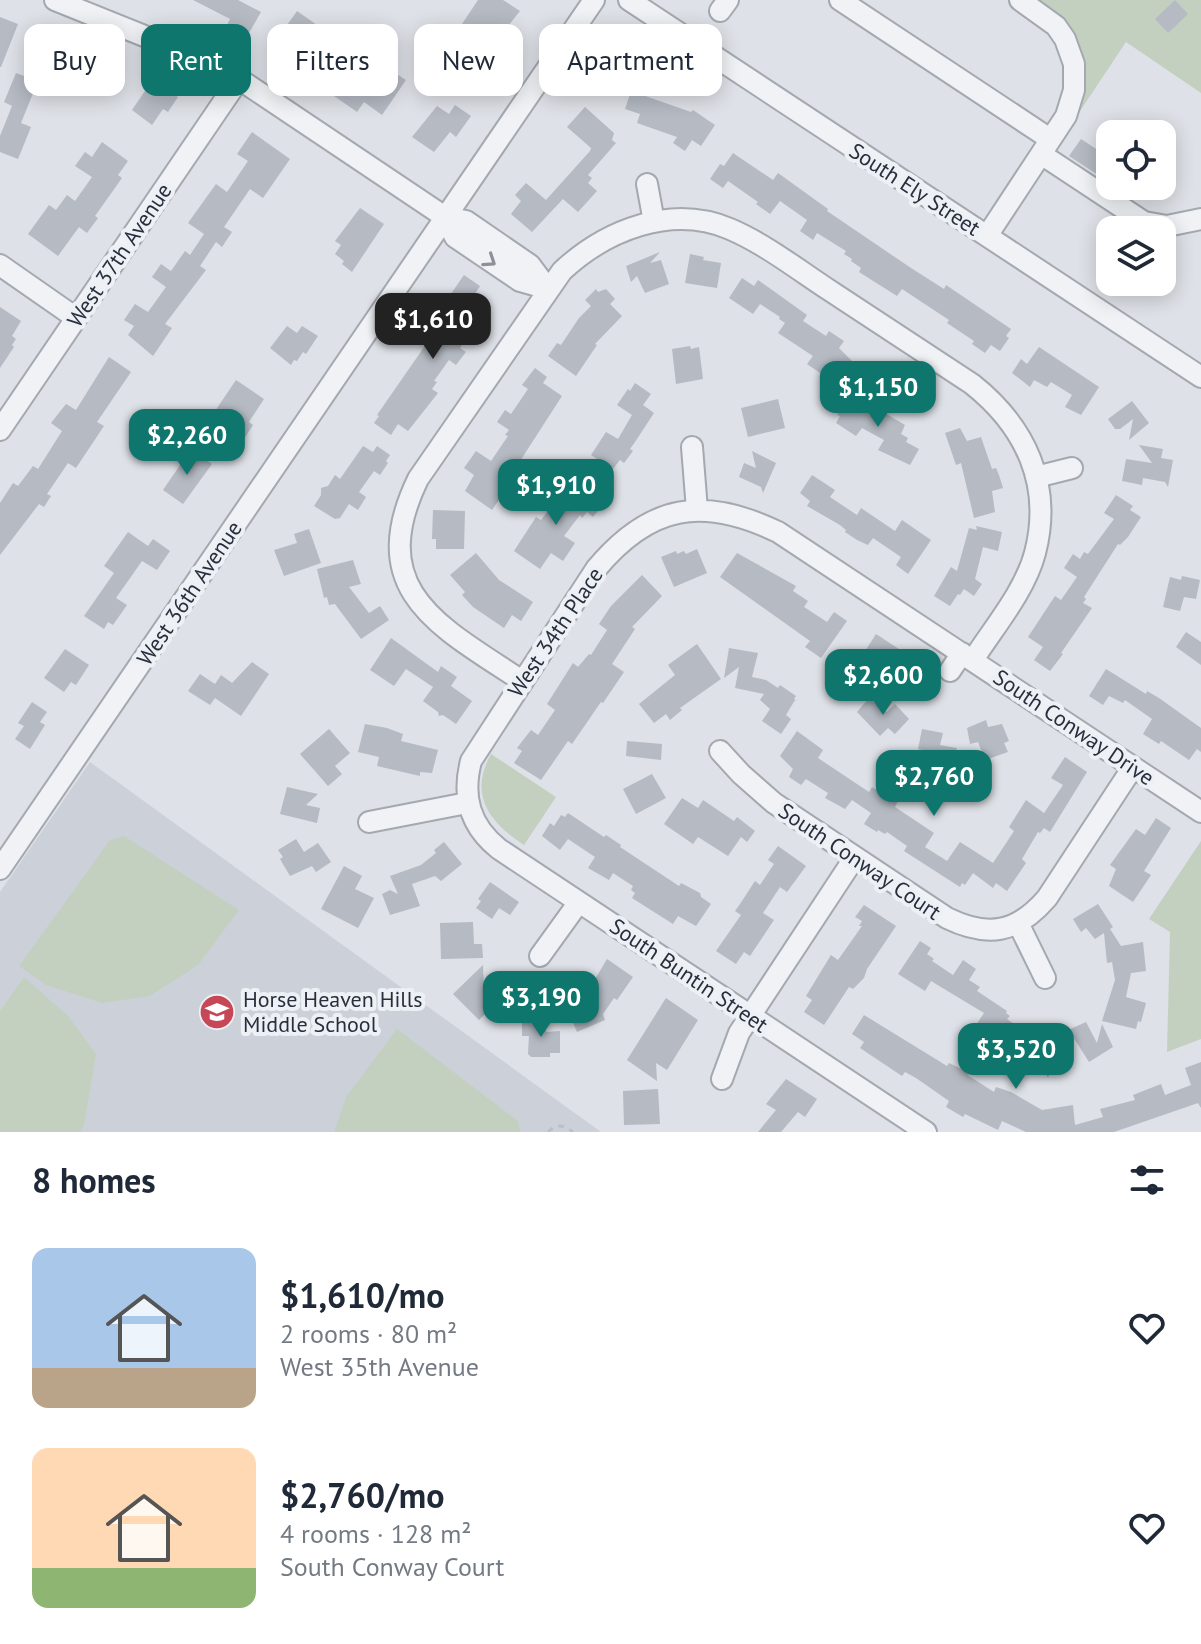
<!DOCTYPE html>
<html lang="en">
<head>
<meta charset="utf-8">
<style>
	:root { --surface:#fff; --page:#f2f2f3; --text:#1f2937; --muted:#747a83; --accent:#0f766e }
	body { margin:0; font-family:"PT Sans",sans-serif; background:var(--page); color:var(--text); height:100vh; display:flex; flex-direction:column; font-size:30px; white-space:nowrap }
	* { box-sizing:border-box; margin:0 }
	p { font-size:26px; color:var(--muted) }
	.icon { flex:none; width:44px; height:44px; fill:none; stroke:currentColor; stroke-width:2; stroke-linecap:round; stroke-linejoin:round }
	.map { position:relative; height:1132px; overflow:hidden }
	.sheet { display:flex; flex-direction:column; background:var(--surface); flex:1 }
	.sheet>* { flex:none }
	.banner { position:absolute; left:24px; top:24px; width:800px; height:72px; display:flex; gap:16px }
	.controls { position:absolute; left:1096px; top:120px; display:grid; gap:16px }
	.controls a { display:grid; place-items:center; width:80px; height:80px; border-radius:16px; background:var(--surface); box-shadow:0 4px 20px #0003; font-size:40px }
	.price { position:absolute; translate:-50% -68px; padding:0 18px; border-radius:16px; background:var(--accent); color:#fff; font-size:26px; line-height:52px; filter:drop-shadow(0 2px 4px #0008) }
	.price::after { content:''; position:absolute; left:50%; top:48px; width:24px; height:18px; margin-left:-12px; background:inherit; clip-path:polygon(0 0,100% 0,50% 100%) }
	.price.on { background:#222; color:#fff }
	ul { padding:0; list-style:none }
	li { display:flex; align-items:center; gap:24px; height:200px; padding:0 32px }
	li span { display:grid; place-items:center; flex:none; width:224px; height:160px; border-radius:16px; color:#555 }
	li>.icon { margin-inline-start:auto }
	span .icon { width:96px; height:96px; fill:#fffc; stroke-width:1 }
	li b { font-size:34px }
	h2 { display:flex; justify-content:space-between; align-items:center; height:96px; padding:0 32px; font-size:34px }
	.tag { padding:0 28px; border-radius:16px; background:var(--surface); box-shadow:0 4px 20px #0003; font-size:28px; line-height:72px }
	.tag.on { background:var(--accent); color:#fff }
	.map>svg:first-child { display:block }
	.built { fill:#ccd0d8 }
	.green { fill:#c3d0bf }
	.building { fill:#b5bac3 }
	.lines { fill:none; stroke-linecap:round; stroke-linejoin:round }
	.minor-casing { stroke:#a4a8b0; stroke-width:24 }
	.path { stroke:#bcbfc5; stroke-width:3; stroke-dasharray:6 6; stroke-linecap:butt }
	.minor { stroke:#f0f2f5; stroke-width:20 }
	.oneway { stroke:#8c9098 }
	.labels { text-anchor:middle; stroke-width:8; stroke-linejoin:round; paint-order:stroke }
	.street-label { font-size:22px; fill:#282f3c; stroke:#edf0f4 }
	.poi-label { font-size:22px; fill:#282f3c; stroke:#edf0f4; text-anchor:start }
</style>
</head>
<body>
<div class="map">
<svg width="1201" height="1132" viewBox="0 0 1201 1132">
	<rect width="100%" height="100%" fill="#dee1e7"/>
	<path class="built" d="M90,762L601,1132H0V892Z"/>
	<path class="green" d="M1036,0H1201V93L1126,42L1072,123L1058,16Z
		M491,754L556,797L524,845C490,823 468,795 491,754Z
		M124,836L239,910L198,965L150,996L102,1003L46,985L19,966L110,840Z
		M1201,841V1039L1167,1052L1170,932L1149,919Z
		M24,977L68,1016L96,1054L84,1125L80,1132H0V1011Z
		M397,1029L518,1121L520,1132H334L346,1097Z"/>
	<path class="building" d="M193,0H238L261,12L246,38L226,27L230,19Z
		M478,0H503L520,11L491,47L460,27Z
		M1175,0L1188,14L1168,33L1155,19Z
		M297,11L317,25L313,31L329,42L307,76L290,64L298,53L278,38Z
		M0,17L18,24L1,67H0Z
		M48,35L64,42L62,48L82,56L74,75L68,73L66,80L35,68Z
		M366,54L406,80L382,115L364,102L357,112L334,96Z
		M16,73L38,81L21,123L31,127L18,159L0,152V136L12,106L4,102Z
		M155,76L176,91L174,94L178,97L168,112L163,109L152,125L132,110Z
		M631,91L691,112L693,110L715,125L701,146L692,140L685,151L673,143L677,137L637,123L640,114L625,109Z
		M455,105L471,116L456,137L450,132L434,152L412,137L437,106L449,114Z
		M585,107L614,133L612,140L616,143L588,175L592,178L588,183L597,191L578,212L563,199L532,232L511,214L521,201L515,195L526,183L546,200L590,151L591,148L567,127Z
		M252,132L290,159L263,198L250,189L224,227L232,232L222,247L216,242L200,266L206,270L165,324L172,328L153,356L128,335L134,326L124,320L135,304L148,312L166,287L152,277L161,264L171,271L185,251L190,255L204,234L188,223L216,184L227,192L248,161L237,154Z
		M1081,139L1110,158V183L1069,156Z
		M102,142L128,161L118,175L122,178L95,216L98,218L87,233L79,227L58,256L28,234L49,205L56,210L67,195L75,201L92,177L75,166L85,152L92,157Z
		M733,153L773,180L778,173L828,209L827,211L911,268L944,289L946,285L1011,329L1006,336L1009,338L1000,351L991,345L985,353L972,344L974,341L947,323L949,320L902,289L897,296L859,272L861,268L851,261L852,259L844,254L846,251L817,233L813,240L800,231L807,220L780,201L770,214L756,204L758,202L728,181L723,188L710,179L720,164L724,166Z
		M360,208L384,224L352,272L342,264L344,261L335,254L341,245L335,241Z
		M660,252L650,263L661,260L669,284L645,293L637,276L631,282L626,266Z
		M690,254L704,257L703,260L721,263L717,288L685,283Z
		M464,275L480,286L473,297L475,299L473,302L490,314L482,326L476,324L460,348L466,352L456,365L449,360L434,381L437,382L432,389L438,393L408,431L398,424L391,435L374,423L379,416L377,415L438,327L441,329L455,308L446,301Z
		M742,278L754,286L758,280L807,315L803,321L826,336L829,331L844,341L839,348L852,361L836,384L807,364L813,356L778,333L785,323L779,319L780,317L760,304L753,314L729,298Z
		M596,289L598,292L606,289L615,299L610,304L622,316L595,344L597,345L576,376L548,356L557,343L561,345L579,318L591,306L585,300Z
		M0,307L21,321L12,336L16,339L12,345L14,347L0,368Z
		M287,326L297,333L302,326L318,336L306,354L303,352L297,361L294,360L291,365L270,348Z
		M690,346L691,349L699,347L703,379L676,384L672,349Z
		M1039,347L1099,387L1081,415L1065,407L1072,395L1051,382L1047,387L1034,380L1030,387L1012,373L1021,359L1027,364Z
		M109,357L131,372L97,422L104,426L76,468L68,463L47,494L51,496L44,507L39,504L0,555V503L13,483L18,486L33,466L38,469L62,431L51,423L66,404L76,410Z
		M535,368L547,377L543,383L562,396L511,475L514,478L492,510L465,491L474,475L464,468L476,451L491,461L508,436L505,435L509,430L497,422L505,410L511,414L528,389L522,385Z
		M236,380L264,399L249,422L253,425L242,442L209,420Z
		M635,383L651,394L643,405L654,413L635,442L630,449L633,451L624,463L620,460L613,469L591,455L606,432L618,439L632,415L617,405L628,389L630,391Z
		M778,399L785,428L748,437L741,408Z
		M848,399L856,405L861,399L905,425L901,434L908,438L906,442L919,449L910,465L878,450L884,440L862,428L856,436L836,423L840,416L837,415Z
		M1132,401L1149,423L1129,440L1133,419L1120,429H1115L1108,419Z
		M960,428L967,441L981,437L992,469L996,468L999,475L1003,488L992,491L995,512L974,518L961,463L956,465L945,433Z
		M1139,445L1163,449L1161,458L1173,460L1168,487L1165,482L1143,478L1142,485L1122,481L1126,459L1152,463Z
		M363,446L373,452L377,446L390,455L386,461L388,463L380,475L374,471L359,492L366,497L358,510L349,504L340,518L335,519L314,506L321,495V488L328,486L335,475L340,479Z
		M191,449L212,464L183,504L163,490Z
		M752,451L776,463L763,493L761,487L739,477L744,463L756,468Z
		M812,475L835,490L830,497L857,515L861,508L895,531L902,520L931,540L908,574L896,565L901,557L873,538L868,545L857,540L845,532L846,530L840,525L807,506L810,501L800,493Z
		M571,482L602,506L593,517L587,512L582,518L580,515L564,536L575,543L563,561L551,553L540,569L514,551L536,517L541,520Z
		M1116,495L1133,506L1130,510L1141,517L1128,537L1120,545L1118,544L1084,597L1086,599L1083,603L1092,608L1061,653L1063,654L1050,671L1034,660L1043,647L1028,637L1055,596L1061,600L1077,577L1064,568L1073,554L1080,559L1084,552L1088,554L1114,519L1104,513Z
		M433,510L465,511L464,549H436V539H432Z
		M976,526L1002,532L998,551L983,547L975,579L982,584L974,596L964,589L960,595L958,594L950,606L934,596L951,567L957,571L969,528L977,530Z
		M309,529L321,563L284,576L274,550L297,543L294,534Z
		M128,532L148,546L153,539L170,551L157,570L142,561L116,598L127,605L113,625L108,622L104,629L84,616L114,573L104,566Z
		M697,549L707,573L674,587L661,557L676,551L677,554L684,551L686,554Z
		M476,553L499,580L533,602L521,621L512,615L504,628L473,607L462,595L465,592L450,575Z
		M737,553L796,586L793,591L808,601L804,607L827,622L834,612L847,621L821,658L805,647L810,641L720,577Z
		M353,560L361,584L349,587L369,613L380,606L389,620L361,639L335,604L329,605L327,597L324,598L317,569Z
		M642,575L662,596L632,627L635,629L612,664L624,672L603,703L601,702L572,744L568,741L541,780L514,763L522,751L517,748L531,730L538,735L555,710L547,704L573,663L578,667L589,654L591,655L607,630L599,624L611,606Z
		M1182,576L1200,580L1196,599L1184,597L1180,611L1163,607L1170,577L1181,580Z
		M1186,632L1201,642V665L1176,647Z
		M876,634L902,651L892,665L884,659L873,672L858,662Z
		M391,638L438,672L441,666L457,677L451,686L472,701L456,724L443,715L439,716L438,712L423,701L433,687L406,669L394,686L370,670Z
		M697,644L721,679L680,708L682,710L670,720L666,714L654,723L639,704L675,675L668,665Z
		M729,648L758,653L752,677L766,680L778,688L780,685L796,696L794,699L798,701L795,700L786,715L791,719L781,734L762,721L770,709L760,700L764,694L735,688L739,667L724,678Z
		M65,649L89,665L76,685L71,682L64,692L44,678Z
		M252,662L269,674L241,716L215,698L210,705L188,691L200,674L215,684L221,675L232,683Z
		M1106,669L1146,694L1147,691L1159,698L1201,728V752L1197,749L1189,760L1161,741L1159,744L1143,734L1152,719L1125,700L1123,703L1109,696L1103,705L1089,696Z
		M869,698L887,712L895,704L909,719L895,734L888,728L880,736L857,712Z
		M32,702L47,712L40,722L45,725L30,749L15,739L24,726L18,723Z
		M986,720L988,727L1002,724L1009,741L1004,743L1008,752L985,760L978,742L970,744L967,728Z
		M365,724L387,728L403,734L401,741L438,750L432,773L420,772V776L377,766L379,757L358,752Z
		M329,729L350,753L335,766L342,774L328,786L300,754Z
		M922,729L943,733L940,745L957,748L953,767L944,765V768L919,763L922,750L918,749Z
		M797,731L823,750L818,758L869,792L872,787L880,792L882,790L898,801L895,807L934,833L925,847L947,861L960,842L993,863L1014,831L1009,827L1026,800L1044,813L1063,785L1051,778L1065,757L1087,772L1050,832L1044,828L1040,833L1038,832L1022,859L1026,863L1007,891L996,883L993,888L973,873L965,885L962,883L960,887L904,851L907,846L887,832L885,834L878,830L877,832L864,824L871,813L852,800L845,809L825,798L828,793L806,779L801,785L789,777L793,769L780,756Z
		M627,741L662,744L661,760L626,756Z
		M652,774L666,798L636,814L623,789Z
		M287,787L318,794L306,805L320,808L317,823L280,814Z
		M682,798L698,808L703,800L734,821L737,817L755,831L747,842L741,837L728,856L698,837L693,844L664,824Z
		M568,813L604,837L606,835L621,845L620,847L679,886L681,883L700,893L701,897L711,904L696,926L678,916L673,924L632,898L635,893L631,890L633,886L613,873L609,880L588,868L595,857L568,839L560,850L542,836L550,823L554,826L561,815L565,817Z
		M1156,818L1171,828L1144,871L1151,875L1133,902L1109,886L1116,869L1110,865L1136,829L1145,835Z
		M296,839L304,852L318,843L331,862L316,872L312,866L290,876L280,859L283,857L278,850Z
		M444,842L462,864L441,881L435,876L412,884L420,906L390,915L382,894L390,890L398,894L390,876L421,865L436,853L434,850Z
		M778,846L806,866L787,892L780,887L763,913L774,920L750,956L744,952L736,964L716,951L741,915L735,911L740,904L755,881L760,885L774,864L768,860Z
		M344,866L362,876L355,889L374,898L358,928L321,909Z
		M490,882L519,902L510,915L499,908L492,919L476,908L481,901L478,899Z
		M1098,904L1113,927L1110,929L1121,946L1143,942L1146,971L1131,973L1126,997L1146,1003L1141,1022L1138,1021L1136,1029L1102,1021L1115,980L1112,962L1107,963L1104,933L1095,939L1086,928L1081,932L1073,919Z
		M864,905L896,926L867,969L864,978L853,989L849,987L824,1025L804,1012L812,1000L806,996L831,955L838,960L862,926H859L862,921L855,917Z
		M473,922L474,944H482L483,958L441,959L440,923Z
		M920,941L931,948L927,954L934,959L932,961L953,975L963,960L976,969L969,980L980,987L977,991L1007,1011L1006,1013L1010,1016L1007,1019L1017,1026L1002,1047L974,1028L984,1013L931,981L925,991L898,974Z
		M607,959L633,977L617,1000L614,998L603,1014L605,1020L577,1032L564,1001L588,991Z
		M483,965L484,993L498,979L509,991L479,1020L453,994Z
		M666,998L698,1020L667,1070L656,1063L657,1081L627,1060Z
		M864,1015L947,1066L949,1063L964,1070L969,1076L994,1092L996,1087L1011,1092L1042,1110L1073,1105L1075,1125L1103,1117L1100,1109L1135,1100L1133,1095L1161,1084L1165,1095L1191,1085L1185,1068L1201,1062V1108L1198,1103L1114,1132H1026L1002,1121L998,1130L965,1114L963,1117L946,1107L949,1101L916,1078L905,1072L902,1076L860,1048L864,1042L852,1034Z
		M546,1019V1032L560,1031V1053H550V1057H531L528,1054L529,1036H522V1021Z
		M1086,1022L1097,1043L1102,1024L1113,1047L1089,1062L1070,1032L1060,1070L1052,1067L1048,1078L1043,1068L1033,1065L1038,1048L1029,1045L1033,1031L1057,1035Z
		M786,1079L817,1099L805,1117L798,1112L781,1132H758L776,1110L766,1104Z
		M658,1089L660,1124L624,1125L623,1091Z"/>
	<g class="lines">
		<defs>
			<path id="minor" d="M55,0L189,54L239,79L445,217L466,221L530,265L548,289
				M629,0L1201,377
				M840,0L1050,139
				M720,11L728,0
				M1041,154L1144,222L1167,226L1201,219
				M647,184L654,222
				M445,217L455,237L520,281L548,289
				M987,236L1066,116L1074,90V64L1065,39L1056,26L1020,0
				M0,265L76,318
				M0,430L239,79
				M692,447L697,510
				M1036,477L1072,468
				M950,671L962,653
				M522,681C439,626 364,591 418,479L562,271C606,230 671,204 730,229C765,244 797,269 829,290C876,321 924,352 972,384C1025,426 1053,484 1035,553C1025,591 994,627 973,660
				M720,751L741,774L774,803L947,918C988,938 1017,933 1047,898L1133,767
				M369,822L467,803
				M0,869L594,0
				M1018,923L1045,978
				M540,956L579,902
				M722,1079L739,1033L855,857
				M926,1132L499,849C469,825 462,796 471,761L596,569C650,504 703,496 778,532L1201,812"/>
		</defs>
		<use href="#minor" class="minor-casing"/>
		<path class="path" d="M548,1132C557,1123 563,1125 573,1132"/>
		<use href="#minor" class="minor"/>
	</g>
	<defs><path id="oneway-chevron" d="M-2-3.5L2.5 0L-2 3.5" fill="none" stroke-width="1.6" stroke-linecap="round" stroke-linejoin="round" transform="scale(2)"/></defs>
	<use class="oneway" href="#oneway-chevron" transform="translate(490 261) rotate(34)"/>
	<defs>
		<symbol id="school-disc" viewBox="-11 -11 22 22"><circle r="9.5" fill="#c64856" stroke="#edf0f4"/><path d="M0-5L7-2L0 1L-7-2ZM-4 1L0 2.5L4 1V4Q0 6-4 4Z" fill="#fff"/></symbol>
	</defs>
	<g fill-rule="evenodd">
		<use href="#school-disc" x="197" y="992" width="40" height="40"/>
	</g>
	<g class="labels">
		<g class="street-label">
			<text transform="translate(915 189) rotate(33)" y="8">South Ely Street</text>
			<text transform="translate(119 255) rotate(-56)" y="8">West 37th Avenue</text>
			<text transform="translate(189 593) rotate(-56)" y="8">West 36th Avenue</text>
			<text transform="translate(555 632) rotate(-56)" y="8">West 34th Place</text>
			<text transform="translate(1074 727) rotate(34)" y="8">South Conway Drive</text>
			<text transform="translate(860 861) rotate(34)" y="8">South Conway Court</text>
			<text transform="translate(689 975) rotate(34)" y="8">South Buntin Street</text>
		</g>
		<g class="poi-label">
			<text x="243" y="1007">Horse Heaven Hills<tspan x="243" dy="25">Middle School</tspan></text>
		</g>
	</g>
</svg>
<div class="controls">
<a><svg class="icon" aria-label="locate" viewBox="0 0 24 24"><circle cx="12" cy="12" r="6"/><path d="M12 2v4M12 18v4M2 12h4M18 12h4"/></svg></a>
<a><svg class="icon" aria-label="layers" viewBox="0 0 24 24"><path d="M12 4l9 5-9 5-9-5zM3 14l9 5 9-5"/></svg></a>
</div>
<b class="price on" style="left:433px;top:361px">$1,610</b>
<b class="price" style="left:878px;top:429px">$1,150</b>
<b class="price" style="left:187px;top:477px">$2,260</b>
<b class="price" style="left:556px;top:527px">$1,910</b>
<b class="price" style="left:883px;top:717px">$2,600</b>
<b class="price" style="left:934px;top:818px">$2,760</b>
<b class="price" style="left:541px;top:1039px">$3,190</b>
<b class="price" style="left:1016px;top:1091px">$3,520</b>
<div class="banner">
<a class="tag">Buy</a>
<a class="tag on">Rent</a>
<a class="tag">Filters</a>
<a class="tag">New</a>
<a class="tag">Apartment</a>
</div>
</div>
<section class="sheet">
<h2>8 homes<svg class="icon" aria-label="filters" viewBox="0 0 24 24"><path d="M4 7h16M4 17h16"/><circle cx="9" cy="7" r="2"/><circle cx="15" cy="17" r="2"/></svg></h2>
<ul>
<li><span style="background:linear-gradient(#a9c7e8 75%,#b9a48a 0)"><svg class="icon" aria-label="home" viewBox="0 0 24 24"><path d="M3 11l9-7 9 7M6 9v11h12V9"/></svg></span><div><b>$1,610/mo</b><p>2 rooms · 80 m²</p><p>West 35th Avenue</p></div><svg class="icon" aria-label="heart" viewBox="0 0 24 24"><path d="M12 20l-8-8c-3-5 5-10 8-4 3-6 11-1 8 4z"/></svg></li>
<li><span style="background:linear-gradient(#ffd9b3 75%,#8fb573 0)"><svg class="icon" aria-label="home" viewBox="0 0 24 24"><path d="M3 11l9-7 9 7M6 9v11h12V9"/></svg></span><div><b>$2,760/mo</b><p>4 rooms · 128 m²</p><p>South Conway Court</p></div><svg class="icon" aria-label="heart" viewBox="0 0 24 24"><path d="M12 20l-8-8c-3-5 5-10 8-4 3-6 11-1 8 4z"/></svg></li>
</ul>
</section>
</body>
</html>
